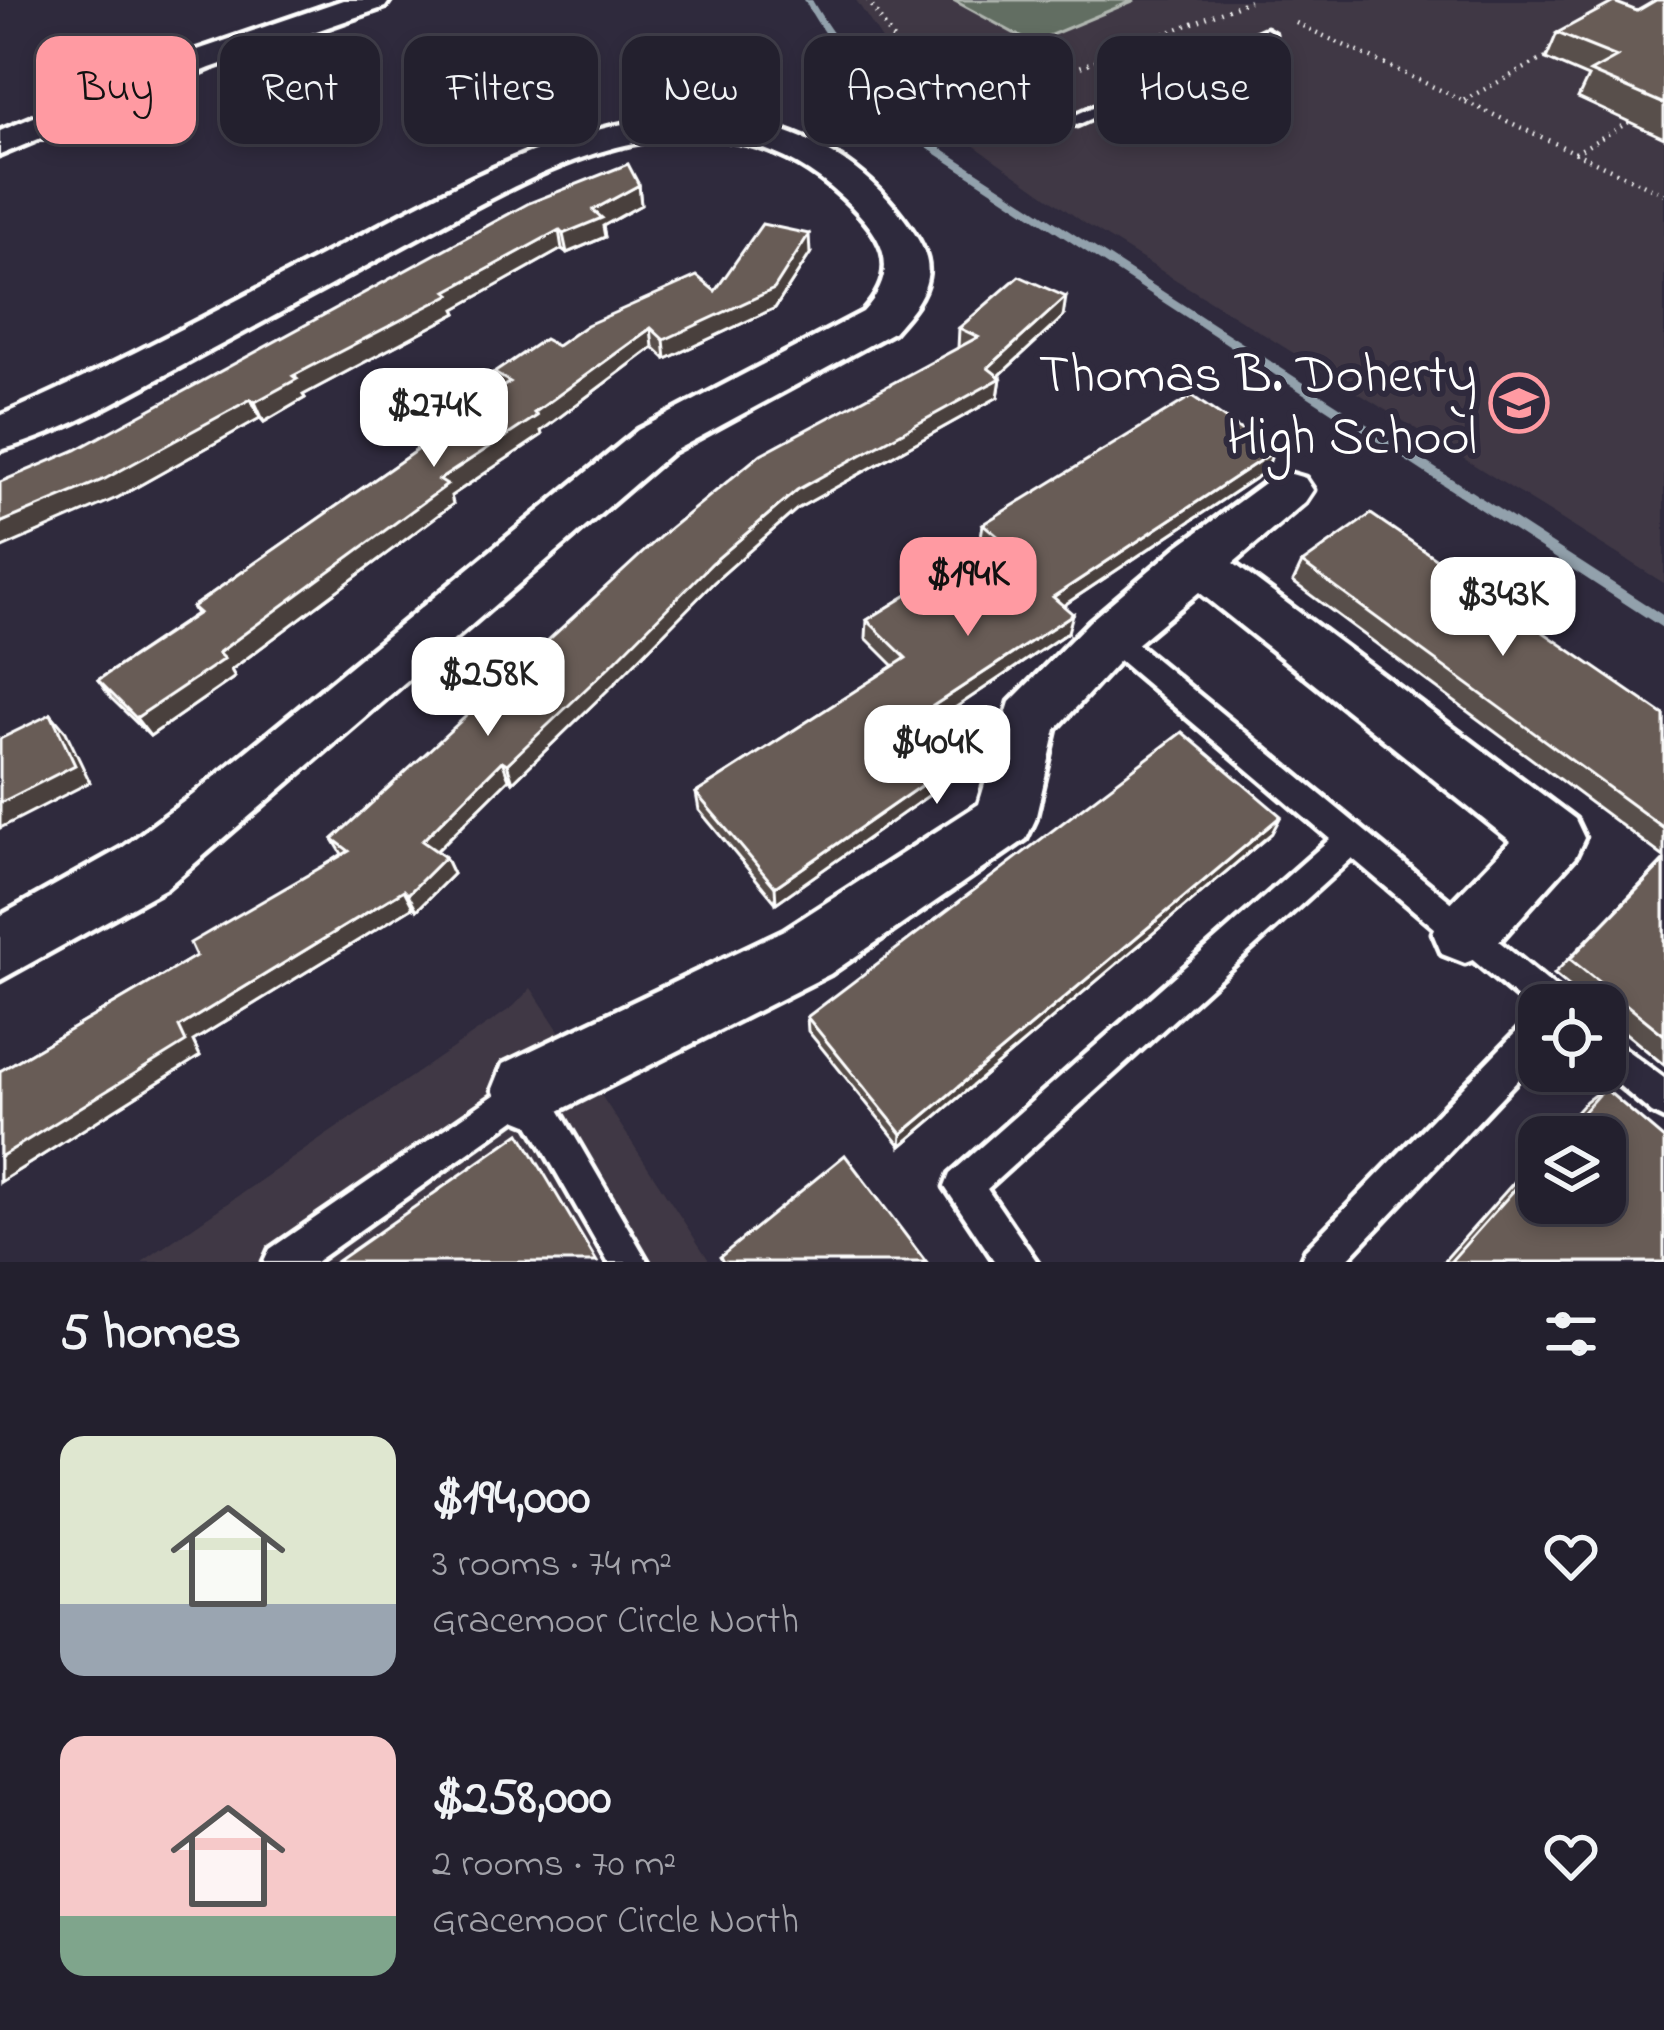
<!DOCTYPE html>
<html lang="en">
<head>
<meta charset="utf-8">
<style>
	:root { --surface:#23202e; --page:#2b2836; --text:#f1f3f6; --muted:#a3a3aa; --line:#403e4a; --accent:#ff9aa2 }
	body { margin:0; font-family:"Indie Flower",sans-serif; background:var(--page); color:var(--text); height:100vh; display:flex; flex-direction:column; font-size:45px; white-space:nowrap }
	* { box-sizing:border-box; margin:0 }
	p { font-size:39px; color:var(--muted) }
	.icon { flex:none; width:66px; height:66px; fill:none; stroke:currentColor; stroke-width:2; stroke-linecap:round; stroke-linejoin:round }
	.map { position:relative; height:1262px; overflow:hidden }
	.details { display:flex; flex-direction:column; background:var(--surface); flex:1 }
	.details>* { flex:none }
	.guide { position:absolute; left:36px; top:36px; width:1593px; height:108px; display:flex; gap:24px }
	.buttons { position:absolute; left:1518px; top:984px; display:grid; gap:24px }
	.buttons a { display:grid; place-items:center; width:108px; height:108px; border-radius:24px; background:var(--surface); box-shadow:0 6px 18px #0003,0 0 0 3px var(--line); font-size:60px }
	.price { position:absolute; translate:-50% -102px; padding:0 27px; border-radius:24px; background:#fff; color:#222; font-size:39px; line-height:78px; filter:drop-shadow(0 3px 6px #0008) }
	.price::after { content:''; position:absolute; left:50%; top:72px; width:36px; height:27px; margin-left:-18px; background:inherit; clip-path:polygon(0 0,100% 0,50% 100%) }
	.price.selected { background:var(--accent); color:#111 }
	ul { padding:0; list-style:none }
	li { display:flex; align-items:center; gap:36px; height:300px; padding:0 60px }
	li span { display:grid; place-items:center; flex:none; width:336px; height:240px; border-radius:24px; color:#555 }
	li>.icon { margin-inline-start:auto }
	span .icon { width:144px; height:144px; fill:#fffc; stroke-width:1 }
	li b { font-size:51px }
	h2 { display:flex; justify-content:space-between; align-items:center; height:144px; padding:0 60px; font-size:51px }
	.chip { padding:0 42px; border-radius:24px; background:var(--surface); box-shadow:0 6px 18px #0003,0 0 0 3px var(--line); font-size:42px; line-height:108px }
	.chip.selected { background:var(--accent); color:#111 }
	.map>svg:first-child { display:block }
	.built { fill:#403945 }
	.green { fill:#626e62; stroke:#b0b6b0; stroke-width:3 }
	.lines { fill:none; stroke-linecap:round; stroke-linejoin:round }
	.stream { fill:#92a1ac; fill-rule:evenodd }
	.lane-casing { stroke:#fff; stroke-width:9 }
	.street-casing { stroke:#fff; stroke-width:9 }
	.path { stroke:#fff; stroke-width:4.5; stroke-dasharray:1.5 6; stroke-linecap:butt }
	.lane { fill:#2f2a3d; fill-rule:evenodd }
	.street { fill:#2f2a3d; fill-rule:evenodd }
	.wall { fill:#594f4b; stroke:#fff; stroke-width:3 }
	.shaded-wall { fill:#49403d; stroke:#fff; stroke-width:3 }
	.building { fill:#685c57; stroke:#fff; stroke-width:3 }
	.labels { text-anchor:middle; stroke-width:12; stroke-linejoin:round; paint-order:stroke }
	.poi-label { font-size:54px; fill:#fff; stroke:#2f2a3d; text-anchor:end }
</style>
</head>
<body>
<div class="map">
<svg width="1664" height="1262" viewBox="0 0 1664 1262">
	<rect width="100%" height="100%" fill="#2f2a3d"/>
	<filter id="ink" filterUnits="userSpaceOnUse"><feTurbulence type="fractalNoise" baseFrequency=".00833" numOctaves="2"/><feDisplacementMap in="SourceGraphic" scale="24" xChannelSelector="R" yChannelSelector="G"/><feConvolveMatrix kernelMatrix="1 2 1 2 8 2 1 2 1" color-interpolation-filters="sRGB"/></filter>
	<g filter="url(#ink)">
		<path class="built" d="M856,0H1664V583L1086,224L932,116Z
			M531,988L710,1262H142L514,1006Z"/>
		<path class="green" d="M953,0H1135L1032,43Z"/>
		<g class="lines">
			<path class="stream" d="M804,0H812C844,56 888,100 935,144L1664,616V629L927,148C880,103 836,58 804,0Z"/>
			<defs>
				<path id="lane" d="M1266,29L1274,34L1272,38L1077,125L1062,121Z
					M1109,625L1119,629L1563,994L1568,1005H1539V1016L1352,858L987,1189L1037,1262H995L945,1187L950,1174L1330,839L1099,643L1095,636L1099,629Z
					M1539,1016V1057L1345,1262H1300L1306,1249L1527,1021Z
					M1605,1034L1664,1078V1119L1652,1113L1602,1071Z
					M528,1072L540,1077L648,1262H608L523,1114L315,1262H264L270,1249Z"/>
				<path id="street" d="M343,0H390L385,7L210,68L0,155V131L186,54Z
					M689,115C776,117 851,148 904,219C916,235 931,256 927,277C924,298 907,316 893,332L672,452L166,888L0,980V916L122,848L193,795L638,430L863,312C904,268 882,234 842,197C790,149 729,130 658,139C580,149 507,189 439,226C359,270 278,314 198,357C135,391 69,431 0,450V416C118,365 229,304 342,245C452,188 562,122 689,115Z
					M1288,473L1305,478L1313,490L1305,502L1233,563L1575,819L1584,838L1575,857L1488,954L1465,963L1442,954L1433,933L1442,912L1511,841L1199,592L1128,651L1056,729L1035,820L1026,839L830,974L553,1114L528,1124L503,1114L493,1089L503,1064L784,930L979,804L1010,702L1090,621L1177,547L1271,478Z"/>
			</defs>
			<use href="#lane" class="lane-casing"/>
			<use href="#street" class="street-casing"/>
			<path class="path" d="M868,0L936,107L949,118L1249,1
				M1296,23L1664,194
				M1464,100L1552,54
				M1575,153L1629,122"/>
			<use href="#lane" class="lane"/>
			<use href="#street" class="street"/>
		</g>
		<path class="wall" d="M1664,0V138L1578,98L1588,77L1546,59L1557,33L1637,11Z
			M639,185L641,205L603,226L605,237L567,253L562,249L455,309L457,313L303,395L305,398L264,422L260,418L117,498L76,450Z
			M810,254L775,308L666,359L653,347L541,431L542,435L451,496L453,504L231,670L235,677L150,736L111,698L98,680L196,614L192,607L417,450L415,443L499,390L494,373L557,346L715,291Z
			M1063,317L999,376L1001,378L998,397L797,509L714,582L614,684L513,782L509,779L437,851L445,857L453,874L417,910L413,907L193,1041L200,1056L0,1182V1071L196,956L342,854L333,839L958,348L959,328Z
			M1273,452L1266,471L1063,606L1068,632L943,716L975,748L972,765L776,903L699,810L696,793L894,666L866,638L867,620L985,547L980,543L983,524Z
			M1302,563L1664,715V857L1293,582Z
			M1272,833L901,1146L808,1031L807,1017Z
			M1664,860V1065L1605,1016V1005H1592L1554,974Z
			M1604,1088L1664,1262H1443L1539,1154V1203L1605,1137H1554L1586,1101Z"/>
		<path class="shaded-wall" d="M639,185L641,205L603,226L605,237L567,253L563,234L593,210Z
			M559,230L562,249L455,309L457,313L303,395L305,398L264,422L255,402L293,376Z
			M809,234L810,254L775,308L666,359L664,340Z
			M1066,297L1063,317L990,384L1001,378L998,397L797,509L714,582L614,684L513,782L507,764L712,563L797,490L988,368Z
			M651,328L653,347L541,431L542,435L451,496L453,504L231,670L235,677L150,736L136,718L439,480Z
			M251,399L260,418L117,498L0,549V523Z
			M1273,452L1266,471L1049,615L1053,597Z
			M1073,614L1068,632L931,724L933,706Z
			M51,714L66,732L90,782L0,828V803Z
			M975,748L972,765L776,903L775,887Z
			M502,761L509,779L430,857L422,841Z
			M1281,816L1272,833L901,1146L902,1134Z
			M445,857L453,874L417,910L408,894Z
			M404,890L413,907L193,1041L200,1056L0,1182V1157L179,1027Z"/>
		<path class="building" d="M1656,0H1664V104L1590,72L1617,57L1557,33L1614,2L1637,11Z
			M628,164L639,185L593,210L602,218L563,234L559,230L447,291L451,294L293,376L297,379L255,402L251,399L105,479L0,523V482L76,450L529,203Z
			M762,224L809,234L774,289L664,340L651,328L534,413L537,416L439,480L447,485L218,653L224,659L136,718L98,680L199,613L192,607L421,447L415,443L510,382L494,373L544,339L557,346L587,325L697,276L715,291Z
			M1019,276L1066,297L988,368L1001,378L797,490L712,563L610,666L507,764L502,761L422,841L445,857L408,894L404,890L179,1027L186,1042L0,1157V1071L196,956L190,943L349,851L333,839L661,536L761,454L978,337L959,328Z
			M1192,396L1273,452L1053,597L1073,614L933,706L975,748L775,887L696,793L906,658L867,620L1000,538L983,524Z
			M1371,514L1664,715V828L1302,563Z
			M51,714L75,765L0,803V739Z
			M1182,732L1281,816L902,1134L807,1017Z
			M1664,862V1035L1570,959Z
			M1604,1088L1664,1139V1262H1450L1539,1162V1203H1605V1137H1561Z
			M520,1133L597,1262H336Z
			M845,1155L926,1262H723L720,1257Z"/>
	</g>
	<defs>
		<symbol id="school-ring" viewBox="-11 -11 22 22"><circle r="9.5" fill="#2f2a3d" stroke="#ff9aa2" stroke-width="1.5"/><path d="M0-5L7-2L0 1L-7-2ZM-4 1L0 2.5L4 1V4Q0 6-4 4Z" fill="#ff9aa2"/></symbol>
	</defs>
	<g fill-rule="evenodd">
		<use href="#school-ring" x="1486" y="370" width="66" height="66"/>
	</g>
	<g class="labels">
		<g class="poi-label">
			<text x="1477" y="391">Thomas B. Doherty<tspan x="1477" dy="62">High School</tspan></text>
		</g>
	</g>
</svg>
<div class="buttons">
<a><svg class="icon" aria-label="locate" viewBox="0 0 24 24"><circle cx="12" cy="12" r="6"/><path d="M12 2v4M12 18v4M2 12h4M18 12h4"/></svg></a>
<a><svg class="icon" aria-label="layers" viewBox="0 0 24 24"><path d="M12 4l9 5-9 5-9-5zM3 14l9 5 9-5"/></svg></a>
</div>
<b class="price" style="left:434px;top:470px">$274K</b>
<b class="price selected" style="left:968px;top:639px">$194K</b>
<b class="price" style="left:1503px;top:659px">$343K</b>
<b class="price" style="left:488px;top:739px">$258K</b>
<b class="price" style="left:937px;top:807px">$404K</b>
<div class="guide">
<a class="chip selected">Buy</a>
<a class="chip">Rent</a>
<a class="chip">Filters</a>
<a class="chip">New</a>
<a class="chip">Apartment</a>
<a class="chip">House</a>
</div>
</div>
<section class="details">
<h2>5 homes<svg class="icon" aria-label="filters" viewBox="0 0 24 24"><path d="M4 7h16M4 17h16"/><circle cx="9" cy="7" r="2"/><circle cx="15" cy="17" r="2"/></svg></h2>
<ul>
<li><span style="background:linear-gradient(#dfe7d0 70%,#9aa5b1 0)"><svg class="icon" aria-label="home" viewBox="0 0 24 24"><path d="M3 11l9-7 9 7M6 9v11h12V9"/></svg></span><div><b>$194,000</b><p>3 rooms · 74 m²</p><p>Gracemoor Circle North</p></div><svg class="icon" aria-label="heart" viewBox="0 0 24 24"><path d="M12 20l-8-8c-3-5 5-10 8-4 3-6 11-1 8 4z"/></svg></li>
<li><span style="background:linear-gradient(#f6c9c9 75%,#7fa58c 0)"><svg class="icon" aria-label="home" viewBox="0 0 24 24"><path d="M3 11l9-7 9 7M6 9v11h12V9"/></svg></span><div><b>$258,000</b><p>2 rooms · 70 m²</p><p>Gracemoor Circle North</p></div><svg class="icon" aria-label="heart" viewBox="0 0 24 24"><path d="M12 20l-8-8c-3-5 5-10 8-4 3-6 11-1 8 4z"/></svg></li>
</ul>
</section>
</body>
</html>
